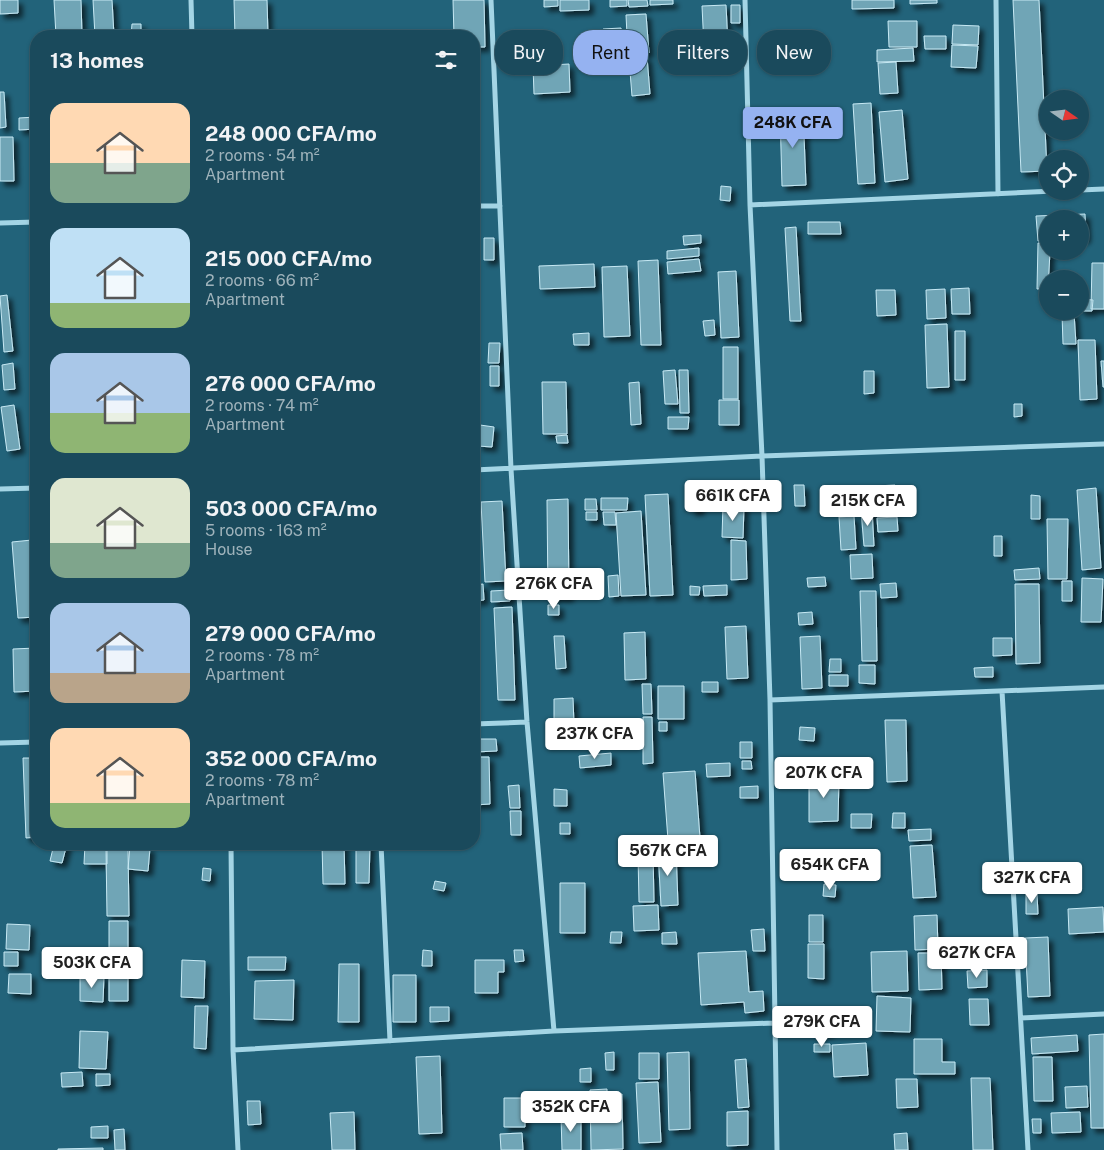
<!DOCTYPE html>
<html lang="en">
<head>
<meta charset="utf-8">
<style>
	:root { --surface:#1a4a5c; --page:#275465; --text:#f1f3f6; --muted:#9fb3bb; --line:#386272; --accent:#95b2f1 }
	body { margin:0; font-family:"Public Sans",sans-serif; background:var(--page); color:var(--text); height:100vh; display:flex; flex-direction:column; font-size:19px; white-space:nowrap }
	* { box-sizing:border-box; margin:0 }
	p { font-size:16px; color:var(--muted) }
	.icon { flex:none; width:28px; height:28px; fill:none; stroke:currentColor; stroke-width:2; stroke-linecap:round; stroke-linejoin:round }
	.map { position:relative; flex:1; overflow:hidden }
	.drawer { position:absolute; left:30px; top:30px; width:450px; height:820px; display:flex; flex-direction:column; background:var(--surface); border-radius:20px; box-shadow:0 1px 4px #0004,0 0 0 1px var(--line) }
	.drawer>* { flex:none }
	.guide { position:absolute; left:495px; top:30px; width:475px; height:45px; display:flex; gap:10px }
	.needle { width:32px; rotate:104deg }
	.buttons { position:absolute; left:1039px; top:90px; display:grid; gap:10px }
	.buttons a { display:grid; place-items:center; width:50px; height:50px; border-radius:50%; background:var(--surface); box-shadow:0 1px 4px #0004,0 0 0 1px var(--line); font-size:25px }
	.price { position:absolute; translate:-50% -42px; padding:0 11px; border-radius:5px; background:#fff; color:#222; font-size:16px; line-height:32px; filter:drop-shadow(0 1px 2px #0008) }
	.price::after { content:''; position:absolute; left:50%; top:30px; width:15px; height:11px; margin-left:-8px; background:inherit; clip-path:polygon(0 0,100% 0,50% 100%) }
	.price.active { background:var(--accent); color:#111 }
	ul { padding:0; list-style:none }
	li { display:flex; align-items:center; gap:15px; height:125px; padding:0 20px }
	li span { display:grid; place-items:center; flex:none; width:140px; height:100px; border-radius:15px; color:#555 }
	li>.icon { margin-inline-start:auto }
	span .icon { width:60px; height:60px; fill:#fffc; stroke-width:1 }
	li b { font-size:21px }
	h2 { display:flex; justify-content:space-between; align-items:center; height:60px; padding:0 20px; font-size:21px }
	.chip { padding:0 18px; border-radius:20px; background:var(--surface); box-shadow:0 1px 4px #0004,0 0 0 1px var(--line); font-size:18px; line-height:45px }
	.chip.active { background:var(--accent); color:#111 }
	.map>svg:first-child { display:block }
	.building { fill:#70a5b6; stroke:#c7e9f4; filter:url(#shadow) }
	.lines { fill:none; stroke-linecap:round; stroke-linejoin:round }
	.street { stroke:#a4d5e5; stroke-width:5 }
</style>
</head>
<body>
<div class="map">
<svg width="1104" height="1150" viewBox="0 0 1104 1150">
	<defs>
		<filter id="shadow"><feDropShadow dx="4.5" dy="4.5" stdDeviation="2.5" flood-color="#0009"/></filter>
	</defs>
	<rect width="100%" height="100%" fill="#22637a"/>
	<path class="building" d="M0,0H18V13L0,14Z
		M54,0H81L82,36H56Z
		M93,0H112L114,36H95Z
		M234,0H267L268,36H235Z
		M453,0H484L485,47H474V36H454Z
		M544,0H558V6L544,7Z
		M560,0H589V10L560,11Z
		M610,0H627V6L610,7Z
		M628,0H647L648,6L629,7Z
		M650,0H673V4L650,5Z
		M852,0H894V8L852,9Z
		M910,0H937V3L910,4Z
		M1013,0H1039L1047,171L1021,172Z
		M726,5L729,66L705,67L702,6Z
		M731,5H740V23H731Z
		M646,14L649,53L628,54L626,15Z
		M888,21H917V47H889Z
		M132,24H141V36H131Z
		M953,25L979,26L978,45L952,44Z
		M621,28L624,58L606,60L603,29Z
		M541,32L542,64L528,65L527,33Z
		M924,36H946V49H925Z
		M952,45L978,46L976,68L951,67Z
		M913,48L914,61L877,62V50Z
		M647,57L650,94L632,96L629,59Z
		M896,62L898,93L880,94L878,63Z
		M569,64L570,92L534,94L533,66Z
		M0,92H4L6,127L0,128Z
		M871,103L875,183L858,184L853,104Z
		M902,110L908,179L885,182L879,112Z
		M803,112L806,185L782,186L780,113Z
		M36,117V129L19,130V118Z
		M0,137H13L14,181H0Z
		M721,186L731,187L730,201L720,200Z
		M1085,214L1086,238L1080,239V219H1048V240L1038,241L1036,216Z
		M808,222H840L841,234H808Z
		M796,227L801,321H790L785,228Z
		M701,235V243L684,245L683,236Z
		M484,238H494V260H484Z
		M1038,243H1048V251H1050L1048,289H1037Z
		M699,248V256L667,259V251Z
		M699,259L701,271L668,274L667,262Z
		M658,260L661,345H641L638,261Z
		M1092,263H1104V309H1091Z
		M594,264L595,287L540,289L539,266Z
		M627,266L630,336L604,337L602,267Z
		M736,271L739,337L721,338L718,272Z
		M969,288L970,314H952L951,289Z
		M945,289L946,318L927,319L926,290Z
		M876,290H895L896,315L877,316Z
		M7,295L13,351L4,352L0,296Z
		M1080,299L1093,300L1092,311H1080Z
		M1074,313L1076,344H1063L1062,314Z
		M714,320L715,335L705,336L703,321Z
		M947,324L949,387L927,388L925,325Z
		M955,331H965V380H955Z
		M589,333V345H574L573,334Z
		M1078,340H1095L1097,399L1080,400Z
		M489,343H500L499,363H488Z
		M723,347H738V399H723Z
		M1101,361H1104V387H1103Z
		M13,363L15,389L4,390L2,365Z
		M490,366H499V386H490Z
		M675,370L678,404H665L663,371Z
		M679,370H688L689,413H680Z
		M864,371H874V393L864,394Z
		M542,382H566L567,434H543Z
		M639,382L641,424L631,425L629,383Z
		M719,400H739V425H719Z
		M1014,404H1022V416L1014,417Z
		M14,405L20,449L7,451L1,407Z
		M668,417H689L688,429H668Z
		M480,425L494,427L492,447L478,446Z
		M567,435L568,443H557L556,436Z
		M794,485H804L805,506H795Z
		M895,485L897,511L877,512L876,486Z
		M1096,488L1101,568L1082,570L1077,490Z
		M711,490L743,491V502L710,501Z
		M668,494L673,595L650,596L645,495Z
		M1031,495L1040,496V519H1031Z
		M691,496H700V510L691,511Z
		M601,498H628L627,510H601Z
		M568,499L569,597H548L547,500Z
		M585,499H596L597,510H585Z
		M502,501L506,581L485,582L481,502Z
		M723,505L744,506L743,538L722,537Z
		M872,509L874,546H864L861,510Z
		M641,511L646,595L621,596L616,513Z
		M586,512H597V520H586Z
		M603,512H615L616,525H604Z
		M854,516L856,549L841,550L839,517Z
		M897,517L898,531L878,532L877,518Z
		M1047,519H1068L1067,579H1048Z
		M994,536H1002V556H994Z
		M32,540L36,617L18,618L12,542Z
		M731,540L746,541L747,579L731,580Z
		M872,554L873,578L851,579L850,555Z
		M1039,568L1040,579L1015,580L1014,570Z
		M618,575L619,596L609,597L608,576Z
		M825,577L826,586L808,587L807,578Z
		M1082,578L1103,579L1101,622H1081Z
		M1062,581H1072V601H1062Z
		M896,583L897,597L881,598L880,584Z
		M483,584L484,600L474,601V585Z
		M1015,584H1039L1040,663L1016,664Z
		M727,585V595L704,596L703,586Z
		M690,586L700,587L699,595H690Z
		M510,590V601L491,602V591Z
		M860,591H876L877,661H862Z
		M548,605H559V615H548Z
		M512,607L515,700H498L494,608Z
		M812,612L813,624L799,625L798,613Z
		M746,626L748,678L727,679L725,627Z
		M645,632L646,679L625,680L624,633Z
		M554,636H564L566,668L556,669Z
		M820,636L822,688L802,689L800,637Z
		M993,638H1012V655L993,656Z
		M36,648V691L14,692L13,649Z
		M830,659H841V672H829Z
		M859,665H875V684L859,683Z
		M993,667V677H975L974,668Z
		M829,675H848V686H829Z
		M702,682H718V692H702Z
		M642,684H651L652,714H643Z
		M658,686H684V719H658Z
		M573,698L574,725H554V699Z
		M643,717H652L653,763L643,764Z
		M885,720H906L907,781L887,782Z
		M659,722H667V731H659Z
		M800,727L815,728L814,741L799,740Z
		M474,739H496L497,751L474,752Z
		M740,742H752V758H740Z
		M611,753V765L580,768L579,756Z
		M474,757H489L490,804L474,805Z
		M23,758H36V837L26,838Z
		M742,761H751L752,769H742Z
		M730,763V776L707,777L706,764Z
		M695,771L700,838L668,840L663,773Z
		M809,777H839L838,821L809,822Z
		M519,785L520,808H510L508,786Z
		M758,786V798H740V787Z
		M554,789L567,790V806H554Z
		M510,811H521V835H511Z
		M893,813H905V828H892Z
		M851,814H872L871,828H851Z
		M560,823H570V834H560Z
		M931,829V840L909,841L908,830Z
		M54,844H67L62,863L50,861Z
		M85,844H107V864H84Z
		M322,844H344L345,884H323Z
		M356,844H370L369,883H356Z
		M932,845L936,897L913,898L910,846Z
		M130,846L150,848L148,871L128,869Z
		M106,849H128L129,916H107Z
		M676,849L678,905L661,906L658,850Z
		M653,854L654,902H639L638,855Z
		M203,868L211,869L210,881L202,880Z
		M435,881L446,883L444,891L433,889Z
		M560,883H585V933H560Z
		M824,884L836,885L835,897L823,896Z
		M1026,894H1037L1038,914H1026Z
		M658,905L659,930L634,931L633,906Z
		M1103,907L1104,932L1069,934L1068,909Z
		M809,915H823V942H809Z
		M937,915L938,949L915,950L914,916Z
		M109,921H128V1001H109Z
		M7,924L30,925L29,950L6,949Z
		M764,929L765,951H753L751,930Z
		M611,932H622L621,943H610Z
		M676,932L677,944H662V933Z
		M1048,937L1050,996L1028,997L1025,938Z
		M808,944H824V979L808,978Z
		M423,950L432,951V966H422Z
		M514,950H523L524,961L515,962Z
		M746,951L749,992L763,991L764,1011L745,1013L744,1002L701,1005L698,953Z
		M907,951L908,991L872,992L871,952Z
		M4,952H18V966H4Z
		M918,953H941L942,989L919,990Z
		M248,957H286L285,970H248Z
		M182,960L205,961L204,998L181,997Z
		M475,960H504V972H498V993H475Z
		M339,964H359V1022H338Z
		M987,970V987L968,988L967,971Z
		M9,974H31V994L8,993Z
		M393,975H416V1022H393Z
		M80,976H104L103,1002L80,1001Z
		M294,980L293,1020L254,1019L255,981Z
		M877,996L911,998L910,1032L876,1031Z
		M969,999H988L989,1025H970Z
		M195,1006H208L206,1049L194,1048Z
		M430,1007H449V1021L430,1022Z
		M818,1017H829V1033H818Z
		M80,1031L108,1032L106,1069L79,1068Z
		M1104,1034V1128H1091L1089,1035Z
		M1077,1035L1078,1051L1032,1054L1031,1038Z
		M914,1039H942V1062H955V1074H914Z
		M866,1043L868,1075L834,1077L832,1045Z
		M814,1044H830V1052H814Z
		M614,1052V1070H606L605,1053Z
		M689,1052L690,1129L669,1130L667,1053Z
		M639,1053H659V1079H639Z
		M440,1056L442,1133L419,1134L416,1057Z
		M1033,1057H1052L1053,1101H1034Z
		M746,1059L749,1107L738,1108L735,1060Z
		M591,1068V1082H580V1069Z
		M82,1072L83,1086L62,1087L61,1073Z
		M96,1074H110V1085L96,1086Z
		M971,1078H990L993,1150H973Z
		M896,1079H917L918,1107L897,1108Z
		M658,1082L661,1142L639,1143L636,1083Z
		M1087,1086L1088,1107L1066,1108L1065,1087Z
		M607,1089V1094H622L623,1149L591,1150L590,1090Z
		M504,1098H525V1127H504Z
		M247,1101H260L261,1124L248,1125Z
		M748,1111V1145L727,1146V1112Z
		M354,1112L355,1150H332L330,1113Z
		M1080,1112L1081,1132L1052,1133L1051,1113Z
		M561,1116H581V1150H562Z
		M1032,1119H1041V1133H1033Z
		M108,1126V1138H91V1127Z
		M124,1129L125,1150H115L114,1130Z
		M522,1133L523,1150H501L500,1134Z
		M907,1133L908,1150H895L894,1134Z
		M103,1148V1150H58V1149Z"/>
	<g class="lines">
		<path class="street" d="M191,0L192,36
			M491,0L511,469L527,722L554,1031
			M745,0L750,205L762,456L770,700L777,1150
			M996,0L998,194
			M1080,190L1104,189
			M750,205L1054,191
			M474,206H500
			M0,223L36,222
			M474,470L762,456L1104,444
			M0,489L36,488
			M1002,691L1028,1150
			M770,700L1104,687
			M474,724L527,722
			M0,743L36,742
			M231,844L233,1050L238,1150
			M381,844L390,1041
			M1021,1018L1104,1014
			M233,1050L554,1031L773,1023"/>
	</g>
</svg>
<div class="buttons">
<a><svg class="needle" viewBox="-14 -14 28 28"><path d="M0-13l5 13h-10z" fill="#e53935"/><path d="M0 13l5-13h-10z" fill="#9fb3bb"/></svg></a>
<a><svg class="icon" aria-label="locate" viewBox="0 0 24 24"><circle cx="12" cy="12" r="6"/><path d="M12 2v4M12 18v4M2 12h4M18 12h4"/></svg></a>
<a>+</a>
<a>−</a>
</div>
<b class="price active" style="left:793px;top:149px">248K CFA</b>
<b class="price" style="left:733px;top:522px">661K CFA</b>
<b class="price" style="left:868px;top:527px">215K CFA</b>
<b class="price" style="left:554px;top:610px">276K CFA</b>
<b class="price" style="left:595px;top:760px">237K CFA</b>
<b class="price" style="left:824px;top:799px">207K CFA</b>
<b class="price" style="left:668px;top:877px">567K CFA</b>
<b class="price" style="left:830px;top:891px">654K CFA</b>
<b class="price" style="left:1032px;top:904px">327K CFA</b>
<b class="price" style="left:977px;top:979px">627K CFA</b>
<b class="price" style="left:92px;top:989px">503K CFA</b>
<b class="price" style="left:822px;top:1048px">279K CFA</b>
<b class="price" style="left:571px;top:1133px">352K CFA</b>
<div class="guide">
<a class="chip">Buy</a>
<a class="chip active">Rent</a>
<a class="chip">Filters</a>
<a class="chip">New</a>
</div>
<section class="drawer">
<h2>13 homes<svg class="icon" aria-label="filters" viewBox="0 0 24 24"><path d="M4 7h16M4 17h16"/><circle cx="9" cy="7" r="2"/><circle cx="15" cy="17" r="2"/></svg></h2>
<ul>
<li><span style="background:linear-gradient(#ffd9b3 60%,#7fa58c 0)"><svg class="icon" aria-label="home" viewBox="0 0 24 24"><path d="M3 11l9-7 9 7M6 9v11h12V9"/></svg></span><div><b>248 000 CFA/mo</b><p>2 rooms · 54 m²</p><p>Apartment</p></div></li>
<li><span style="background:linear-gradient(#bfe0f5 75%,#8fb573 0)"><svg class="icon" aria-label="home" viewBox="0 0 24 24"><path d="M3 11l9-7 9 7M6 9v11h12V9"/></svg></span><div><b>215 000 CFA/mo</b><p>2 rooms · 66 m²</p><p>Apartment</p></div></li>
<li><span style="background:linear-gradient(#a9c7e8 60%,#8fb573 0)"><svg class="icon" aria-label="home" viewBox="0 0 24 24"><path d="M3 11l9-7 9 7M6 9v11h12V9"/></svg></span><div><b>276 000 CFA/mo</b><p>2 rooms · 74 m²</p><p>Apartment</p></div></li>
<li><span style="background:linear-gradient(#dfe7d0 65%,#7fa58c 0)"><svg class="icon" aria-label="home" viewBox="0 0 24 24"><path d="M3 11l9-7 9 7M6 9v11h12V9"/></svg></span><div><b>503 000 CFA/mo</b><p>5 rooms · 163 m²</p><p>House</p></div></li>
<li><span style="background:linear-gradient(#a9c7e8 70%,#b9a48a 0)"><svg class="icon" aria-label="home" viewBox="0 0 24 24"><path d="M3 11l9-7 9 7M6 9v11h12V9"/></svg></span><div><b>279 000 CFA/mo</b><p>2 rooms · 78 m²</p><p>Apartment</p></div></li>
<li><span style="background:linear-gradient(#ffd9b3 75%,#8fb573 0)"><svg class="icon" aria-label="home" viewBox="0 0 24 24"><path d="M3 11l9-7 9 7M6 9v11h12V9"/></svg></span><div><b>352 000 CFA/mo</b><p>2 rooms · 78 m²</p><p>Apartment</p></div></li>
</ul>
</section>
</div>
</body>
</html>
